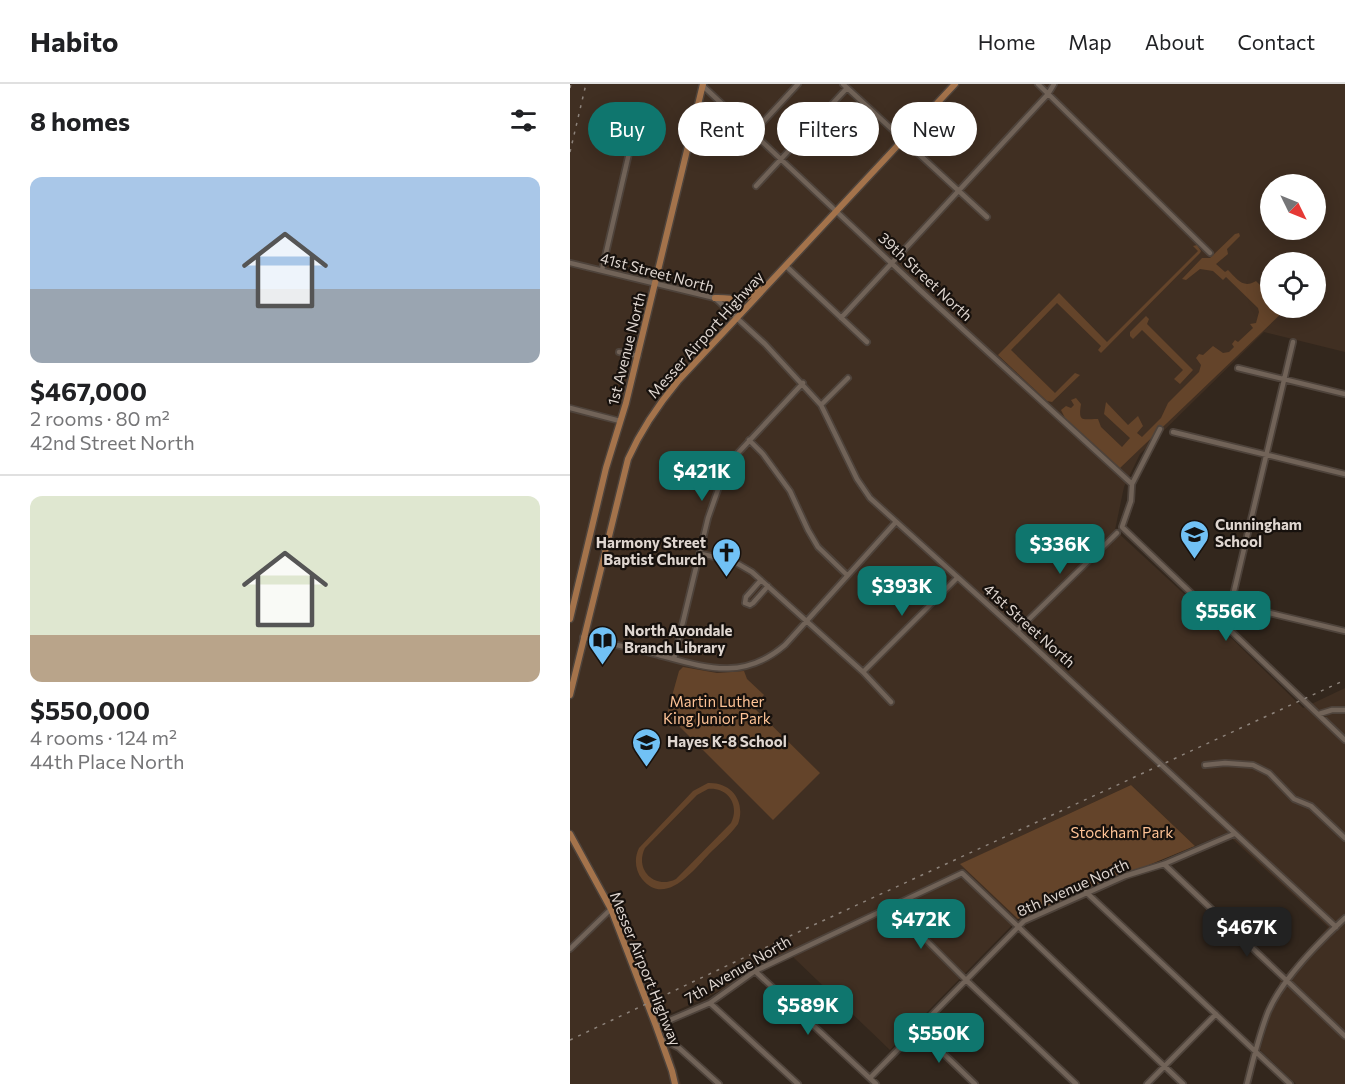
<!DOCTYPE html>
<html lang="en">
<head>
<meta charset="utf-8">
<style>
	:root { --surface:#fff; --page:#f6f6f6; --text:#202124; --muted:#757577; --line:#e0e0e0; --accent:#0f766e }
	body { margin:0; font-family:Commissioner,sans-serif; background:var(--page); color:var(--text); height:100vh; display:flex; flex-direction:column; font-size:22px; white-space:nowrap }
	* { box-sizing:border-box; margin:0 }
	p { font-size:20px; color:var(--muted) }
	.icon { flex:none; width:33px; height:33px; fill:none; stroke:currentColor; stroke-width:2; stroke-linecap:round; stroke-linejoin:round }
	.map { position:relative; flex:1; overflow:hidden }
	.sheet { display:flex; flex-direction:column; background:var(--surface); width:570px }
	.sheet>* { flex:none }
	.banner { position:absolute; left:18px; top:18px; width:570px; height:54px; display:flex; gap:12px }
	.needle { width:39px; rotate:133deg }
	.buttons { position:absolute; left:690px; top:90px; display:grid; gap:12px }
	.buttons a { display:grid; place-items:center; width:66px; height:66px; border-radius:50%; background:var(--surface); box-shadow:0 3px 15px #0003; font-size:30px }
	.price { position:absolute; translate:-50% -51px; padding:0 14px; border-radius:12px; background:var(--accent); color:#fff; font-size:20px; line-height:39px; filter:drop-shadow(0 2px 3px #0008) }
	.price::after { content:''; position:absolute; left:50%; top:36px; width:18px; height:14px; margin-left:-9px; background:inherit; clip-path:polygon(0 0,100% 0,50% 100%) }
	.price.on { background:#222; color:#fff }
	ul { padding:0; list-style:none }
	li { display:grid; align-content:center; gap:12px; height:318px; padding:0 30px }
	li+li { border-top:2px solid var(--line) }
	li span { display:grid; place-items:center; height:186px; border-radius:12px; color:#555 }
	li>.icon { margin-inline-start:auto }
	span .icon { width:108px; height:108px; fill:#fffc; stroke-width:1 }
	li b { font-size:26px }
	h2 { display:flex; justify-content:space-between; align-items:center; height:72px; padding:0 30px; font-size:26px }
	.tag { padding:0 21px; border-radius:27px; background:var(--surface); box-shadow:0 3px 15px #0003; font-size:21px; line-height:54px }
	.tag.on { background:var(--accent); color:#fff }
	header { display:flex; align-items:center; gap:36px; box-sizing:border-box; height:84px; padding:0 30px; background:var(--surface); border-bottom:2px solid var(--line) }
	header strong { font-size:28px }
	nav { display:flex; gap:33px; margin-inline-start:auto; font-size:21px }
	main { display:flex; flex:1; min-height:0 }
	.map>svg:first-child { display:block }
	.built { fill:#402f22; fill-rule:evenodd }
	.green { fill:#64442a; fill-rule:evenodd }
	.lines { fill:none; stroke-linecap:round; stroke-linejoin:round }
	.minor-casing { stroke:#4e433b; stroke-width:8 }
	.major-casing { stroke:#4e433b; stroke-width:9 }
	.minor { stroke:#716358; stroke-width:4.5 }
	.major { stroke:#a4734b; stroke-width:6 }
	.rail { stroke:#8d837b; stroke-width:1.5; stroke-dasharray:3 6; stroke-linecap:butt }
	.labels { text-anchor:middle; stroke-width:4.5; stroke-linejoin:round; paint-order:stroke }
	.street-label { font-size:15px; fill:#dfd6d0; stroke:#17110d }
	.poi-label { font-size:15px; font-weight:bold; fill:#dfd6d0; stroke:#17110d; text-anchor:start }
	.park-label { font-size:15px; fill:#fec396; stroke:#17110d }
</style>
</head>
<body>
<header>
<strong>Habito</strong>
<nav><a>Home</a><a>Map</a><a>About</a><a>Contact</a></nav>
</header>
<main>
<section class="sheet">
<h2>8 homes<svg class="icon" aria-label="filters" viewBox="0 0 24 24"><path d="M4 7h16M4 17h16"/><circle cx="9" cy="7" r="2"/><circle cx="15" cy="17" r="2"/></svg></h2>
<ul>
<li><span style="background:linear-gradient(#a9c7e8 60%,#9aa5b1 0)"><svg class="icon" aria-label="home" viewBox="0 0 24 24"><path d="M3 11l9-7 9 7M6 9v11h12V9"/></svg></span><div><b>$467,000</b><p>2 rooms · 80 m²</p><p>42nd Street North</p></div></li>
<li><span style="background:linear-gradient(#dfe7d0 75%,#b9a48a 0)"><svg class="icon" aria-label="home" viewBox="0 0 24 24"><path d="M3 11l9-7 9 7M6 9v11h12V9"/></svg></span><div><b>$550,000</b><p>4 rooms · 124 m²</p><p>44th Place North</p></div></li>
</ul>
</section>
<div class="map">
<svg width="775" height="1000" viewBox="0 0 775 1000">
	<rect width="100%" height="100%" fill="#33271d"/>
	<path class="built" d="M0,0H775V268L694,248L570,370L554,403L545,446L651,544L733,624L775,604V1000H726L690,966L710,897L758,843L656,749L625,762L561,701L391,780L448,835L320,966L223,873L91,934L111,1000H0ZM700,100H746V146H700ZM700,178H746V224H700Z"/>
	<path class="green" d="M669,149L670,152L657,165L658,170L646,180L655,188L658,186C667,195 673,205 686,197L700,211V224H713L715,226L550,384L495,334L491,326L496,322L501,324L504,321L501,316L506,314L511,320C508,339 512,335 528,335L531,343L552,363L560,354L534,330L536,318L558,341L568,332L573,342L567,349L572,353L591,334L598,319L629,288L631,281L626,274L629,270L633,271L643,262L653,269L659,268L664,263L662,260L665,256L668,258L683,244L680,240L686,239L689,228L688,224L656,193L653,196L643,187L630,185L616,196L612,195L632,174H640L665,150Z
		M627,161L631,167L630,169L531,269L528,266L531,262L487,219L441,266L485,309L505,289L510,291L482,318L477,317L428,271L489,209L537,258L628,167L623,162Z
		M576,232L579,235L577,240L623,286L610,300L604,295L613,286L572,246L563,255L560,252V248Z
		M113,583L147,589L174,587L177,595L194,611L183,623L250,689L203,736L97,630L109,587Z
		M138,699C162,698 176,718 168,740C160,751 149,760 139,770C123,787 95,823 72,795C65,786 64,774 69,764L123,707ZM138,705C158,703 170,721 161,739L106,795C85,806 64,786 75,764L127,711Z
		M561,701L625,762L448,835L390,780Z"/>
	<g class="lines">
		<defs>
			<path id="minor" d="M273,0L417,133
				M468,0L640,169
				M133,2L351,207L562,400
				M183,49L228,0
				M186,102L277,4
				M0,179L145,214L195,260L251,321L287,395L300,414L447,547L766,843
				M216,182L297,258
				M32,186L66,39
				M271,234L478,10L484,0
				M49,268L68,272
				M668,284L775,310
				M251,321L278,294
				M0,324L50,337
				M590,345L562,400L561,417L552,443L775,656
				M603,348L775,390
				M179,356L193,370L220,407L238,446L248,463L277,491
				M131,470L163,477L182,488L293,588L321,618
				M191,496L176,513L175,519L180,521L183,519L198,502
				M630,517L641,515L775,547
				M653,539L661,520L723,258
				M447,547L547,449
				M13,553C37,559 61,564 85,570C134,583 172,598 215,561L325,439
				M104,575L138,434L151,397L168,369L233,299
				M293,588L387,494
				M749,630L762,626H775
				M635,681L655,679L683,681L699,689L724,715L741,722L775,754
				M594,780L775,952
				M516,808L720,1000
				M322,822L395,895L506,1000
				M0,865L41,825
				M185,887L306,1000
				M140,919L228,1000
				M86,942L140,919L185,887L392,789L613,1000
				M348,945L405,1000
				M91,955L109,964L149,1000
				M300,994L454,837L555,792L594,780L664,750
				M577,1000L646,930
				M677,1000C683,976 689,951 698,928C712,895 748,859 775,834"/>
			<path id="major" d="M145,214C167,213 171,222 188,204
				M0,535L36,384L56,319L133,0
				M0,611L58,375C71,346 88,321 108,297L385,0
				M0,750L41,825L86,942L102,987L105,1000"/>
		</defs>
		<use href="#minor" class="minor-casing"/>
		<use href="#major" class="major-casing"/>
		<use href="#minor" class="minor"/>
		<use href="#major" class="major"/>
		<path class="rail" d="M0,4L1,0
			M0,68L16,0
			M0,956L222,851L775,596"/>
	</g>
	<defs>
		<symbol id="school-pin" viewBox="-11 -11 22 30"><path d="M0 17L-7.5 6A9.5 9.5 0 1 1 7.5 6Z" fill="#71c1f5" stroke="#17110d"/><path d="M0-5L7-2L0 1L-7-2ZM-4 1L0 2.5L4 1V4Q0 6-4 4Z" fill="#111"/></symbol>
		<symbol id="church-pin" viewBox="-11 -11 22 30"><path d="M0 17L-7.5 6A9.5 9.5 0 1 1 7.5 6Z" fill="#71c1f5" stroke="#17110d"/><path d="M-1.2-6h2.4v3.5h3.3v2.4h-3.3V6h-2.4V-.1h-3.3v-2.4h3.3Z" fill="#111"/></symbol>
		<symbol id="library-pin" viewBox="-11 -11 22 30"><path d="M0 17L-7.5 6A9.5 9.5 0 1 1 7.5 6Z" fill="#71c1f5" stroke="#17110d"/><path d="M-6-4Q-3-5.5-.7-3.5V5Q-3 3-6 4ZM6-4Q3-5.5 .7-3.5V5Q3 3 6 4Z" fill="#111"/></symbol>
	</defs>
	<g fill-rule="evenodd">
		<use href="#school-pin" x="608" y="434" width="33" height="45"/>
		<use href="#church-pin" x="140" y="452" width="33" height="45"/>
		<use href="#library-pin" x="16" y="540" width="33" height="45"/>
		<use href="#school-pin" x="60" y="642" width="33" height="45"/>
	</g>
	<g class="labels">
		<g class="street-label">
			<text transform="translate(87 189) rotate(15)" y="5">41st Street North</text>
			<text transform="translate(355 193) rotate(43)" y="5">39th Street North</text>
			<text transform="translate(136 251) rotate(-48)" y="5">Messer Airport Highway</text>
			<text transform="translate(57 265) rotate(-76)" y="5">1st Avenue North</text>
			<text transform="translate(459 542) rotate(42)" y="5">41st Street North</text>
			<text transform="translate(503 804) rotate(-24)" y="5">8th Avenue North</text>
			<text transform="translate(75 885) rotate(68)" y="5">Messer Airport Highway</text>
			<text transform="translate(168 886) rotate(-30)" y="5">7th Avenue North</text>
		</g>
		<g class="poi-label">
			<text x="645" y="446">Cunningham<tspan x="645" dy="17">School</tspan></text>
			<text x="136" y="464" text-anchor="end">Harmony Street<tspan x="136" dy="17">Baptist Church</tspan></text>
			<text x="54" y="552">North Avondale<tspan x="54" dy="17">Branch Library</tspan></text>
			<text x="97" y="663">Hayes K-8 School</text>
		</g>
		<g class="park-label">
			<text x="147" y="623">Martin Luther<tspan x="147" dy="17">King Junior Park</tspan></text>
			<text x="552" y="754">Stockham Park</text>
		</g>
	</g>
</svg>
<div class="buttons">
<a><svg class="needle" viewBox="-14 -14 28 28"><path d="M0-13l5 13h-10z" fill="#e53935"/><path d="M0 13l5-13h-10z" fill="#757577"/></svg></a>
<a><svg class="icon" aria-label="locate" viewBox="0 0 24 24"><circle cx="12" cy="12" r="6"/><path d="M12 2v4M12 18v4M2 12h4M18 12h4"/></svg></a>
</div>
<b class="price" style="left:132px;top:418px">$421K</b>
<b class="price" style="left:490px;top:491px">$336K</b>
<b class="price" style="left:332px;top:533px">$393K</b>
<b class="price" style="left:656px;top:558px">$556K</b>
<b class="price" style="left:351px;top:866px">$472K</b>
<b class="price on" style="left:677px;top:874px">$467K</b>
<b class="price" style="left:238px;top:952px">$589K</b>
<b class="price" style="left:369px;top:980px">$550K</b>
<div class="banner">
<a class="tag on">Buy</a>
<a class="tag">Rent</a>
<a class="tag">Filters</a>
<a class="tag">New</a>
</div>
</div>
</main>
</body>
</html>
